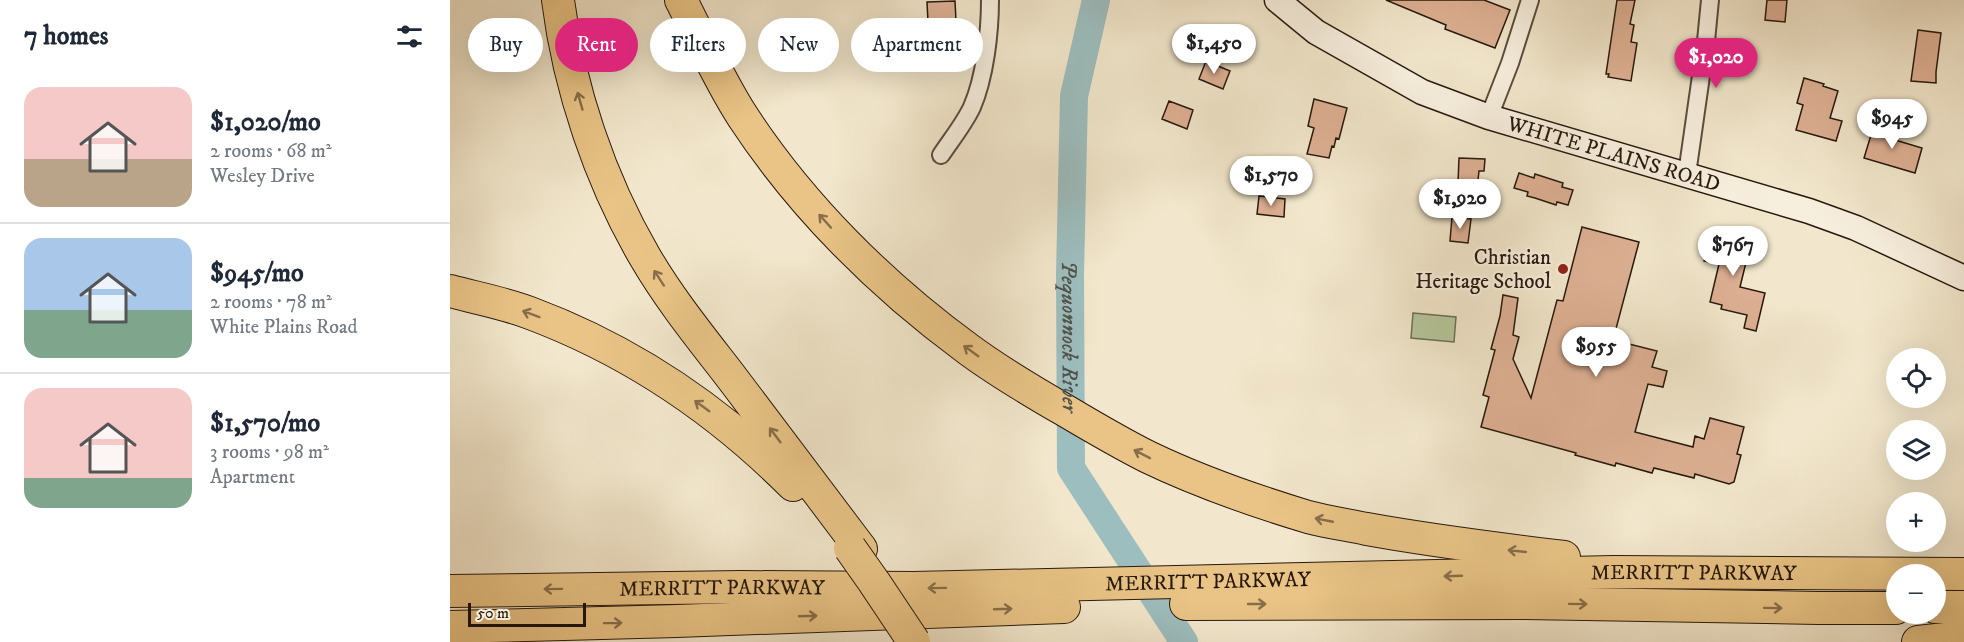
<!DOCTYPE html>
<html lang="en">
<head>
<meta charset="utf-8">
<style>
	:root { --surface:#fff; --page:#f6f6f7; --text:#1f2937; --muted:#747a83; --line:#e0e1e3; --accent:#db2777 }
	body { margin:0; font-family:"IM FELL DW Pica",serif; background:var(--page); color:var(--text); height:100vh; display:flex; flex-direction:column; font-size:22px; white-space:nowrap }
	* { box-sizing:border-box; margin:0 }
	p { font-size:20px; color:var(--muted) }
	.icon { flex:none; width:33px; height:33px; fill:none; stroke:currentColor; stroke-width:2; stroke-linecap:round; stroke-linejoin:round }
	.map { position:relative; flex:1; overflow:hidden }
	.panel { display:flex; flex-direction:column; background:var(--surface); width:450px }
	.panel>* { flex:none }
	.guide { position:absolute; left:18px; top:18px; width:570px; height:54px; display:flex; gap:12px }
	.fabs { position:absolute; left:1436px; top:348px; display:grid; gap:12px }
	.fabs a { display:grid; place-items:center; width:60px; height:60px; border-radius:50%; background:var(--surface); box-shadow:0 6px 24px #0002; font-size:30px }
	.scale { position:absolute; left:18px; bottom:15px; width:118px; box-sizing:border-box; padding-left:6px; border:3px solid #27180d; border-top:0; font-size:16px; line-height:21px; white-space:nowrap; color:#27180d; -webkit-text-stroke:4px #f7efde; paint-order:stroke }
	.price { position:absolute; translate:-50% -51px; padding:0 14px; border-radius:21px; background:#fff; color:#222; font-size:20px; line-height:39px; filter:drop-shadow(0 2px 3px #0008) }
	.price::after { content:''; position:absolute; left:50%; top:36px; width:18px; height:14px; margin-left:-9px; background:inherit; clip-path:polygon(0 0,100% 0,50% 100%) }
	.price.selected { background:var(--accent); color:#fff }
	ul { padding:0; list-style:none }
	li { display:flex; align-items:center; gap:18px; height:150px; padding:0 24px }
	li+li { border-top:2px solid var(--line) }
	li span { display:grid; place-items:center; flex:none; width:168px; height:120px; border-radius:18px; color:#555 }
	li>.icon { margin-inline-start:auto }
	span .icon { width:72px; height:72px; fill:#fffc; stroke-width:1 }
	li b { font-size:26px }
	h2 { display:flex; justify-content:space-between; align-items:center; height:72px; padding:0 24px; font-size:26px }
	.pill { padding:0 21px; border-radius:27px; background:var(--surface); box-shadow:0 6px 24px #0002; font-size:21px; line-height:54px }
	.pill.selected { background:var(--accent); color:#fff }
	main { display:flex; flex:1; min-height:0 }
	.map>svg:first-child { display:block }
	.green { fill:#b5c79c; stroke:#6e7054; stroke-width:1.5 }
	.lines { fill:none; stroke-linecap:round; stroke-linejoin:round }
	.river { stroke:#9dbebf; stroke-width:28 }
	.building { fill:#ddb093; stroke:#27180d; stroke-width:1.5 }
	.minor-casing { stroke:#5a4c3d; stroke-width:20 }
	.secondary-casing { stroke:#27180d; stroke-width:27 }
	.motorway-casing { stroke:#27180d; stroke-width:34 }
	.minor { stroke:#f7efde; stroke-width:16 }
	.secondary { stroke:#f7efde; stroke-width:24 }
	.motorway { stroke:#e9c486; stroke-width:32 }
	.motorway-bridge-casing { stroke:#27180d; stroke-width:34; stroke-linecap:butt }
	.motorway-bridge { stroke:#e9c486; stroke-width:32 }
	.oneway { stroke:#886e4a }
	.poi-dot { fill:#8f2418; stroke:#f7efde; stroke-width:2 }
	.labels { text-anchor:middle; stroke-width:4.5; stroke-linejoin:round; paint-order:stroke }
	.street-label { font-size:21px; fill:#27180d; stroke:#f7efde }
	.poi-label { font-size:21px; fill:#27180d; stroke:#f7efde; text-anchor:end }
	.water-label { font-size:22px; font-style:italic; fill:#50524b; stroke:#f7efde }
</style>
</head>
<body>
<main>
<section class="panel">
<h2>7 homes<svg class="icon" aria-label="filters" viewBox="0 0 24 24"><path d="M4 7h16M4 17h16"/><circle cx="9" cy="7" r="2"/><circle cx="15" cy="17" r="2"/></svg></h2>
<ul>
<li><span style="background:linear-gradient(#f6c9c9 60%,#b9a48a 0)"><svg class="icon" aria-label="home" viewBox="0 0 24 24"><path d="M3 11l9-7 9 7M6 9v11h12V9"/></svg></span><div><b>$1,020/mo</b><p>2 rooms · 68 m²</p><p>Wesley Drive</p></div></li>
<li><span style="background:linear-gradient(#a9c7e8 60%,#7fa58c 0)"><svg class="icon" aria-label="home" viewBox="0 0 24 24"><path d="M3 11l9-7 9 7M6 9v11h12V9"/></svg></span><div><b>$945/mo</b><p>2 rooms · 78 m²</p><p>White Plains Road</p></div></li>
<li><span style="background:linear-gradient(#f6c9c9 75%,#7fa58c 0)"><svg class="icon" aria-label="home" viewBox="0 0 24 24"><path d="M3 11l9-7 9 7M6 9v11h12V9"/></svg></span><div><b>$1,570/mo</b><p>3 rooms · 98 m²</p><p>Apartment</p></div></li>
</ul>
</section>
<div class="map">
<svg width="1514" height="642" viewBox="0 0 1514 642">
	<rect width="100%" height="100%" fill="#f2e7cc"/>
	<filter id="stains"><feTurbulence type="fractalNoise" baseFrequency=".00333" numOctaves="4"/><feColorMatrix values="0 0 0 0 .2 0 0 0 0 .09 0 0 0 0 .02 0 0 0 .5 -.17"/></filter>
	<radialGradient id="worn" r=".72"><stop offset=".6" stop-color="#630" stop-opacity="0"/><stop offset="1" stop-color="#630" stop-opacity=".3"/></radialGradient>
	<path class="green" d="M963,313L1006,317L1004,342L961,338Z"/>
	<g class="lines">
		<path class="river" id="s1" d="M646,0L624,96L620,275L621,468L734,642"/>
	</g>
	<path class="building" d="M936,0H1034L1060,10L1045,48L995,29L996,25Z
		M1167,0H1185L1180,24L1184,25L1181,42L1187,43L1181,81L1158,77L1159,74H1156Z
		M1317,0H1337L1335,22L1315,20Z
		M505,1L506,21L478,22L477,2Z
		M1468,30L1491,33L1486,72V83L1461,81Z
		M756,61L780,71L773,89L749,79Z
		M1354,78L1374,84L1373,86L1388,91L1380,118L1392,121L1386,141L1346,130L1353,105L1347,103Z
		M864,99L897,108L889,139L886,138L884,147L882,146L879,158L857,154L864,128L858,126Z
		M719,101L743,110L737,129L712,119Z
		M1425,122L1439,126L1435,137L1472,148L1465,173L1414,158Z
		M1009,158L1035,159L1034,171H1029L1028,180H1022V184L1008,183Z
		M1069,173L1084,178L1085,174L1113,183L1112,187L1123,190L1118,205L1107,202L1106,205L1085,198L1077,196L1078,192L1064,188Z
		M809,196L835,199L834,217L807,214Z
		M1002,217L1021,219L1018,243L1000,241Z
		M1132,227L1189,242L1163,340L1207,351L1202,367L1217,371L1213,387L1198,384L1185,432L1243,447L1245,436L1254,439L1260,418L1294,427L1287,454L1291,455L1284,482L1279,484L1245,474L1244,478L1204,468L1202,473L1166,463L1165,466L1125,455L1126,453L1031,427L1039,397L1033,395L1045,350L1041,349L1050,316L1053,295L1068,298L1063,335L1069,337L1063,359L1081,398L1107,300L1113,301Z
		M1262,229L1290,236L1288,243L1300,246L1290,287L1315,293L1306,331L1294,328L1297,315L1271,309L1272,305L1260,302L1269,264L1254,261L1256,255H1253L1255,243L1258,244Z"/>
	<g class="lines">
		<defs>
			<path id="minor" d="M1039,117L1060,63L1080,0
				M491,155C501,140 514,124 522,107C535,77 540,32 540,0
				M1237,174L1256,41L1260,0"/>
			<g id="secondary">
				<path id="s2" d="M827,0L866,32L972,92L1039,117L1359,211L1406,228L1514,278"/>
			</g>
			<g id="motorway">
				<path d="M108,0C119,88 150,180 195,257C220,300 252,339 282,378C325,435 368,492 411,549"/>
				<path d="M231,0C251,39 269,80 293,117C352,207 432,286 518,349C549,372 583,392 616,411C643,427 670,443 698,457C748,481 805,501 858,517C877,522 898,525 917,529C982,541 1048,549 1114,557"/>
				<path d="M0,291C26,298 54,303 80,313C179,350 268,410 343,485"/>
				<path id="s3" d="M0,591L291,587L464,588L1163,572L1514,574"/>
				<path d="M736,604L1072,603L1368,608H1446"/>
				<path d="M1485,607H1514"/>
				<path d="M0,627L227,621L614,607"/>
				<path d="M1468,642L1514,637"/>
			</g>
		</defs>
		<use href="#minor" class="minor-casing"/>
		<use href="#secondary" class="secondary-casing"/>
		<use href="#motorway" class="motorway-casing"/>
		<use href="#minor" class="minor"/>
		<use href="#secondary" class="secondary"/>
		<use href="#motorway" class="motorway"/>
		<defs>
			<path id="motorway-bridge" d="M400,548L424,582L464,642"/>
		</defs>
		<use href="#motorway-bridge" class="motorway-bridge-casing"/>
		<use href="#motorway-bridge" class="motorway-bridge"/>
	</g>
	<defs><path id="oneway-shaft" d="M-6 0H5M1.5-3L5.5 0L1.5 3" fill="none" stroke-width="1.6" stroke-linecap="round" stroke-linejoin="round" transform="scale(1.5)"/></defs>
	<g class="oneway">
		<use href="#oneway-shaft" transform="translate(130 101) rotate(-106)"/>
		<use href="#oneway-shaft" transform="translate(375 221) rotate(-132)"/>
		<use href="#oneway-shaft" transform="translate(209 278) rotate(-123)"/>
		<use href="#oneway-shaft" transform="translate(81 314) rotate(-160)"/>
		<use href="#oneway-shaft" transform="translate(521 351) rotate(-144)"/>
		<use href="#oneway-shaft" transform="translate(252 406) rotate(-144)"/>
		<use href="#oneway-shaft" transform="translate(325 435) rotate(-127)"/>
		<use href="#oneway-shaft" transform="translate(692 454) rotate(-153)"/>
		<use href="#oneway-shaft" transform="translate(874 520) rotate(-169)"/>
		<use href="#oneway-shaft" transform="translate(1067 551) rotate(-174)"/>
		<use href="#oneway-shaft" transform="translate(1003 576) rotate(178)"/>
		<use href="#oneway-shaft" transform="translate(487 588) rotate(179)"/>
		<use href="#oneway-shaft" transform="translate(103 589) rotate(179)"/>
		<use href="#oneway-shaft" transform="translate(807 604)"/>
		<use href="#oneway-shaft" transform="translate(1128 604) rotate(1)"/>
		<use href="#oneway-shaft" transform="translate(1323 608) rotate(1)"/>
		<use href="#oneway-shaft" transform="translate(553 609) rotate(-2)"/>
		<use href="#oneway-shaft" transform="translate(358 616) rotate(-2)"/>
		<use href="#oneway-shaft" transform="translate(163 623) rotate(-1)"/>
	</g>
	<circle class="poi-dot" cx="1113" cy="269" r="6"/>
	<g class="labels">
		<g class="street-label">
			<text dy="7" stroke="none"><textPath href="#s2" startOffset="374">WHITE PLAINS ROAD</textPath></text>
			<text dy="7" stroke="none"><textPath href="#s3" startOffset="1244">MERRITT PARKWAY</textPath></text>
			<text dy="7" stroke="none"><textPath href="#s3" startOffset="758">MERRITT PARKWAY</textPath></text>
			<text dy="7" stroke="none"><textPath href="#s3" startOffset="272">MERRITT PARKWAY</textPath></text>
		</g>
		<g class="poi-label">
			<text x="1101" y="264">Christian<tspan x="1101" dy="24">Heritage School</tspan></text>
		</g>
		<g class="water-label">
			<text dy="8" stroke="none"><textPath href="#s1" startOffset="339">Pequonnock River</textPath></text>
		</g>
	</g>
	<rect width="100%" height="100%" filter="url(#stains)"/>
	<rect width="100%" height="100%" fill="url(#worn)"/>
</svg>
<div class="fabs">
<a><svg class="icon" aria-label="locate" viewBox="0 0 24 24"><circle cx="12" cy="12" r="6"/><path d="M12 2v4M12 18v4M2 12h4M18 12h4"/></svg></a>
<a><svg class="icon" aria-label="layers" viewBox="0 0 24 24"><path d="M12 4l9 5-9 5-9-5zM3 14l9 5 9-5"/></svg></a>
<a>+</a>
<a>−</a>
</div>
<div class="scale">50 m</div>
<b class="price" style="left:764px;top:75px">$1,450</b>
<b class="price selected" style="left:1266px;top:89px">$1,020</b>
<b class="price" style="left:1442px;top:150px">$945</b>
<b class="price" style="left:821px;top:207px">$1,570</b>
<b class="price" style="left:1010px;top:230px">$1,920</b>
<b class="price" style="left:1283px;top:277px">$767</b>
<b class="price" style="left:1146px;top:378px">$955</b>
<div class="guide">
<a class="pill">Buy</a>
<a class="pill selected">Rent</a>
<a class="pill">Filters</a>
<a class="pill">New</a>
<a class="pill">Apartment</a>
</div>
</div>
</main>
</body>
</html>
